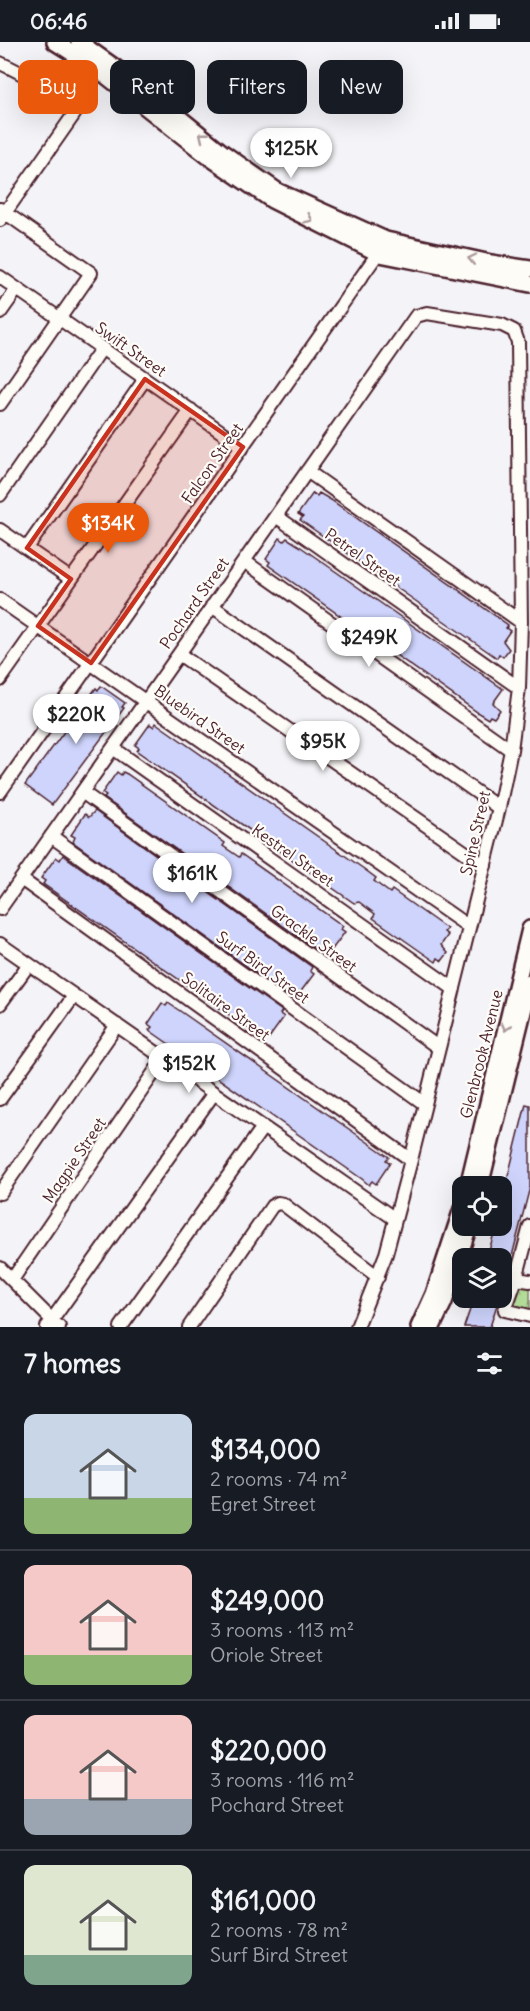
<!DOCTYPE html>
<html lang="en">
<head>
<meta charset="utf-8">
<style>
	:root { --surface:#171b24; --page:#20242c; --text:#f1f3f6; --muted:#9ea1a6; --line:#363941; --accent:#ea580c }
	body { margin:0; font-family:Delius,sans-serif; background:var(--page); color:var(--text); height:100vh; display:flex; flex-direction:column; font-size:22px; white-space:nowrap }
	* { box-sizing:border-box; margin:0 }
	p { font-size:20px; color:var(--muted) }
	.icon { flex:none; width:33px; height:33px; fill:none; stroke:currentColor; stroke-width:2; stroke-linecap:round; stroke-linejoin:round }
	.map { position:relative; height:1285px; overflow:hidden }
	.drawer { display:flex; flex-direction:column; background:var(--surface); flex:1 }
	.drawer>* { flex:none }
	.banner { position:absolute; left:18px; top:18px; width:495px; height:54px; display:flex; gap:12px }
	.controls { position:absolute; left:452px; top:1134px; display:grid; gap:12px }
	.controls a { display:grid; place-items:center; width:60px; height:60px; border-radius:12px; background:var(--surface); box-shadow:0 6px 24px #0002; font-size:30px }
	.price { position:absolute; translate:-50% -51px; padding:0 14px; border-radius:21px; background:#fff; color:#222; font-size:20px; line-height:39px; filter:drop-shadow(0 2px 3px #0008) }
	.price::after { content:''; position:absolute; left:50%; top:36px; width:18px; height:14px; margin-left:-9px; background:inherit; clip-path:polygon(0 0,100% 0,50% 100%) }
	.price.on { background:var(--accent); color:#fff }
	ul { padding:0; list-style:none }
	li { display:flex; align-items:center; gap:18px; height:150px; padding:0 24px }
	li+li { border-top:2px solid var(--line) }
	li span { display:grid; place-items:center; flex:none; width:168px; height:120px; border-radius:12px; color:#555 }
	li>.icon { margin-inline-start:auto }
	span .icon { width:72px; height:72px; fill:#fffc; stroke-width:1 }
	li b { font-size:26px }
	h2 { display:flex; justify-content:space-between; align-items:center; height:72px; padding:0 24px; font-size:26px }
	.pill { padding:0 21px; border-radius:12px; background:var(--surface); box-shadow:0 6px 24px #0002; font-size:21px; line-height:54px }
	.pill.on { background:var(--accent); color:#fff }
	.status { display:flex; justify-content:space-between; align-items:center; height:42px; padding:0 30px; background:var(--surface); direction:ltr }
	.status svg { height:16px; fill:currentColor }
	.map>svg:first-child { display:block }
	.forest { fill:url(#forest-crowns); stroke:#808064; stroke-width:1.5 }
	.building { fill:#ced4fc; stroke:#4a1f2b; stroke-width:1.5 }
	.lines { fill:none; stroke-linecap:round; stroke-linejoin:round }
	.minor-casing { stroke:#4a1f2b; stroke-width:16 }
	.tertiary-casing { stroke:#4a1f2b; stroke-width:20 }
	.minor { stroke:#fdfcf7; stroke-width:12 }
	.tertiary { stroke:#fdfcf7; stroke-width:15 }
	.oneway { stroke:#ac999b }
	.marked { fill:#c8321e; fill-opacity:0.2; stroke:#c8321e; stroke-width:4.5; stroke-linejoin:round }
	.labels { text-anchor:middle; stroke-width:4.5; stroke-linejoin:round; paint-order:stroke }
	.street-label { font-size:16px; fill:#4a1f2b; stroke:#fdfcf7 }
</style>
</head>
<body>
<div class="status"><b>06:46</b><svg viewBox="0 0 49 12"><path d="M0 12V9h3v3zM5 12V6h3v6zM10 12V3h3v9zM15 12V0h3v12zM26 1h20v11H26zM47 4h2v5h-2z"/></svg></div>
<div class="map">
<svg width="530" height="1285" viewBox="0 0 530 1285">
	<defs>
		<pattern id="forest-crowns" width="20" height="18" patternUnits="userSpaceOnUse" patternTransform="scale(1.5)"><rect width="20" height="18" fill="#b7e09c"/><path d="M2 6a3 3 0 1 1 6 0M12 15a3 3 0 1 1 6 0" fill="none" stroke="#9fc087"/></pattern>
	</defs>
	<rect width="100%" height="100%" fill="#f4f4f8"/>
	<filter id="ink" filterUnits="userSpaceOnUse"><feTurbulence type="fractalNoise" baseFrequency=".0167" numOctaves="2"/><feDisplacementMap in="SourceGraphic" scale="12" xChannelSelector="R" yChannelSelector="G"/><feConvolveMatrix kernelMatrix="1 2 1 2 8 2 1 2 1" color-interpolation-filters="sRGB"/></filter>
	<g filter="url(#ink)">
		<path class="forest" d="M525,1244H530V1271L517,1266L513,1259L517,1247Z"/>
		<path class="building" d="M313,451L317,454L319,451L331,458L508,583L506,586L510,589L503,599L509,607L503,615L499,612L497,616L300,478L303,475L298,472Z
			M280,496L284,499L287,496L298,503L503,647L493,661L500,668L494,676L490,674L488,677L480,672L268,523L270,520L266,517Z
			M101,644L125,661L122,665L124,666L52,763L25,743L96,646L98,648Z
			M156,681L364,827L376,836L374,839L390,851L392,848L447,887L444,890L448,893L441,903L448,911L442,919L438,916L436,920L420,909L373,876L375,872L359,860L354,861L137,709L139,706L135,703L150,682L154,685Z
			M117,730L121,733L123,730L127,732L225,801L223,804L239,815L241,812L343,884L341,887L345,890L330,910L326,908L321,911L104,756L106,754L102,751Z
			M95,769L312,925L310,929L314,932L299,952L295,950L291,956L73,800L75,795L71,793L85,772L89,775Z
			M63,813L282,969L280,972L284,975L269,996L265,993L263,996L255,991L43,842L45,839L41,836L56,815L60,818Z
			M162,961L166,964L168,961L180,969L389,1115L386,1118L390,1121L376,1142L372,1139L369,1143L362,1137L149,988L152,985L148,982Z
			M526,1062L530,1063V1145L504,1245H501V1216H487L496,1184H501V1162Z
			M474,1256H499L490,1285H464Z"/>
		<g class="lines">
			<defs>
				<path id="minor" d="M0,21C28,33 53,51 77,68L0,178
					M0,167L91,231L0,362
					M0,235L243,405
					M0,271L17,247
					M307,429L521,580
					M0,453L102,306
					M276,474L519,646
					M0,488L71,537
					M27,506L145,337
					M244,519L511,708
					M0,558L469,885
					M212,564L499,766
					M179,612L485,824
					M0,638L191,368
					M113,706L454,947
					M0,750L383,204
					M82,750L439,1006
					M51,794L425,1062
					M21,837L411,1118
					M0,867L416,274L427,271L502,283L514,289L518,300L521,580L519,646L511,708L499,766L411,1118L386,1212L357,1285
					M0,902L395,1177
					M0,962L29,922
					M0,1057L74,954
					M0,1151L117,983
					M530,1184L516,1237L505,1268L530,1274
					M0,1226L59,1285
					M516,1237L530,1239
					M12,1238L164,1016
					M47,1285L214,1051
					M121,1285L263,1085
					M189,1285L272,1164L278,1161L283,1162L378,1235"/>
				<path id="tertiary" d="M55,0L95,25L208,114L272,158L380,212L530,242
					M79,0L134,39L223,111L277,149L386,198L491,221L530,227
					M468,1144L530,887
					M480,1144L530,941
					M419,1285L434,1252L462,1167
					M432,1285L444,1260L469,1184"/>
			</defs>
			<use href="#minor" class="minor-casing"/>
			<use href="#tertiary" class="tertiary-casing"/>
			<use href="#minor" class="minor"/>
			<use href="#tertiary" class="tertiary"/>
		</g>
		<defs><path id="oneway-chevron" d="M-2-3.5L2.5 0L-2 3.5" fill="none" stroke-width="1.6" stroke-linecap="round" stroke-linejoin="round" transform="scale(1.5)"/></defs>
		<g class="oneway">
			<use href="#oneway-chevron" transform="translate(203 94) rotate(-141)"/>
			<use href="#oneway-chevron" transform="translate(309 177) rotate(26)"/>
			<use href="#oneway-chevron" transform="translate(472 217) rotate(-168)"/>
			<use href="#oneway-chevron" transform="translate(506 985) rotate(104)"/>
		</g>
	</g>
	<path class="marked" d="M145,337L243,405L91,621L38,584L71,537L27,506Z"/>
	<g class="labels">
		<g class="street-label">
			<text transform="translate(131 307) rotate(35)" y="6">Swift Street</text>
			<text transform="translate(212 421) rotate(-55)" y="6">Falcon Street</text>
			<text transform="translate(363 515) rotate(35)" y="6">Petrel Street</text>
			<text transform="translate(194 561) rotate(-55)" y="6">Pochard Street</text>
			<text transform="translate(200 677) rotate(35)" y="6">Bluebird Street</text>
			<text transform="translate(475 791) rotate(-77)" y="6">Spine Street</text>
			<text transform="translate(293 813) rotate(35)" y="6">Kestrel Street</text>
			<text transform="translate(314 896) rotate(36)" y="6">Grackle Street</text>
			<text transform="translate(263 925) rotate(36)" y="6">Surf Bird Street</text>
			<text transform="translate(226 964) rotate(36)" y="6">Solitaire Street</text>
			<text transform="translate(481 1012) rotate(-76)" y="6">Glenbrook Avenue</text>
			<text transform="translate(74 1118) rotate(-56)" y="6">Magpie Street</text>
		</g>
	</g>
</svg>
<div class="controls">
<a><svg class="icon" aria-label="locate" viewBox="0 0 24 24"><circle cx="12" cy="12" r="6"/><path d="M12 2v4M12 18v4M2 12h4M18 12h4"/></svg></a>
<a><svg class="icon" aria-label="layers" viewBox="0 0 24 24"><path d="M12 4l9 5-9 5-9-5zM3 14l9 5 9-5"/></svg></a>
</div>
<b class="price" style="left:291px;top:137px">$125K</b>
<b class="price on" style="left:108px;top:512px">$134K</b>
<b class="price" style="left:369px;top:626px">$249K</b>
<b class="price" style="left:76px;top:703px">$220K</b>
<b class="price" style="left:323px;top:730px">$95K</b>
<b class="price" style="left:192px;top:862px">$161K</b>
<b class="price" style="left:189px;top:1052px">$152K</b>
<div class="banner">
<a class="pill on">Buy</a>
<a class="pill">Rent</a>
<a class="pill">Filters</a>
<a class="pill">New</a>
</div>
</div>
<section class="drawer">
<h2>7 homes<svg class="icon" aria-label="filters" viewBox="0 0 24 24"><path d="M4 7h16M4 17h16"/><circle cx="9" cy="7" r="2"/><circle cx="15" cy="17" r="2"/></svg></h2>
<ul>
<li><span style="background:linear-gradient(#c9d6e8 70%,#8fb573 0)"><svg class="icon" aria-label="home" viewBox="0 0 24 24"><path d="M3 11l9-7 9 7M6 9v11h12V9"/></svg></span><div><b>$134,000</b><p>2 rooms · 74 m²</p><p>Egret Street</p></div></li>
<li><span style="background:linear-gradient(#f6c9c9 75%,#8fb573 0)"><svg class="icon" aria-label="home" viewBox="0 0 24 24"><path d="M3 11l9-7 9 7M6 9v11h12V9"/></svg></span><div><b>$249,000</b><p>3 rooms · 113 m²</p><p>Oriole Street</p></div></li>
<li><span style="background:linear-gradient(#f6c9c9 70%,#9aa5b1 0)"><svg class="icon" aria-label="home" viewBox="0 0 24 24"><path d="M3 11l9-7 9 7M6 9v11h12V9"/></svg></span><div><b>$220,000</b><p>3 rooms · 116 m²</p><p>Pochard Street</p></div></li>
<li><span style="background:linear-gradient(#dfe7d0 75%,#7fa58c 0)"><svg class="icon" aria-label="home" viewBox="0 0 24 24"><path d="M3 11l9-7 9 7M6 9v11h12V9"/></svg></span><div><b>$161,000</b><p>2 rooms · 78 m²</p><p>Surf Bird Street</p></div></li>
</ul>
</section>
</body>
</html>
